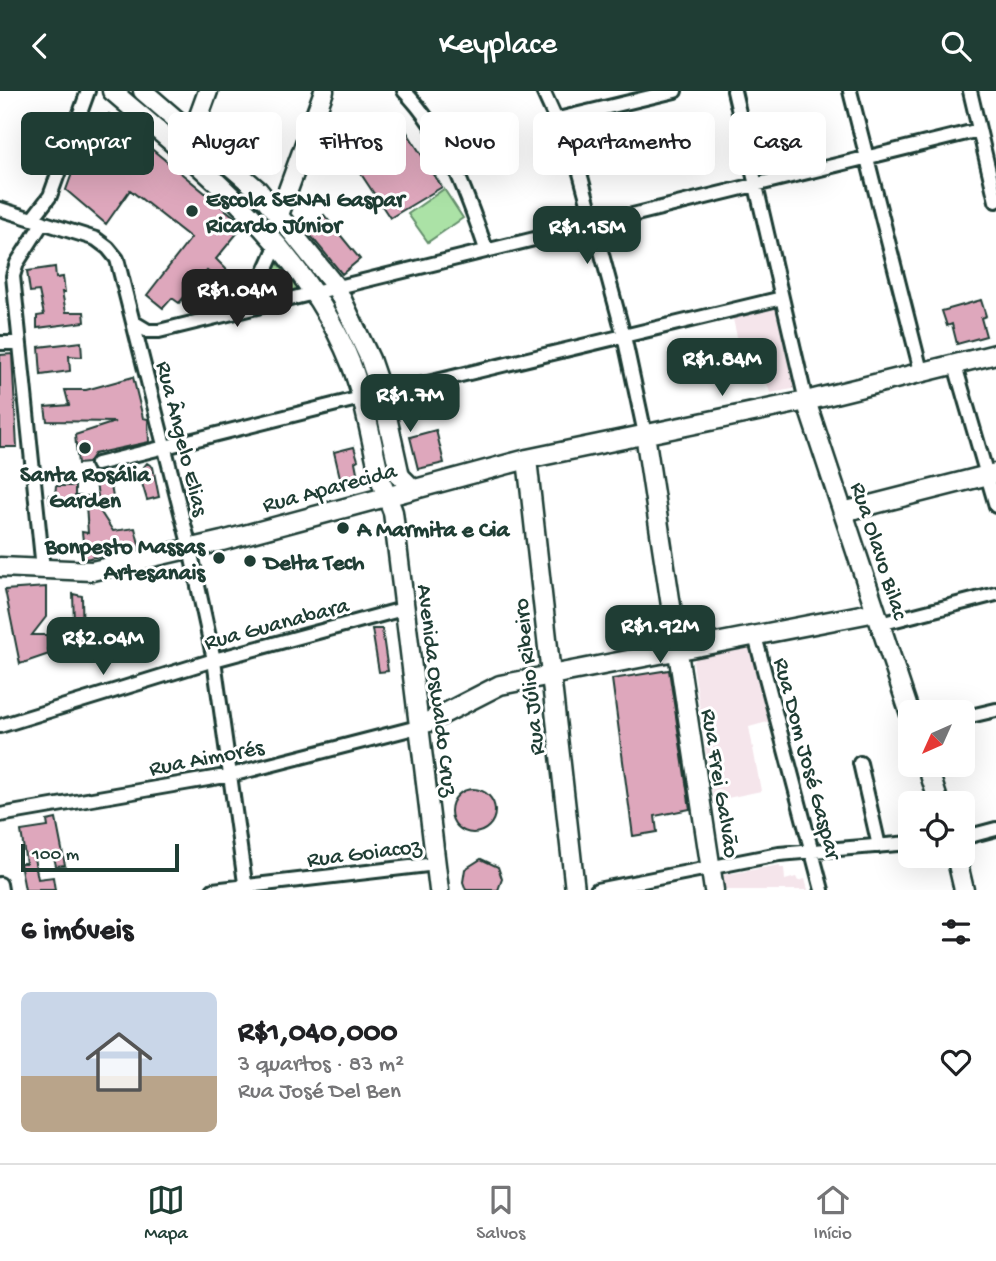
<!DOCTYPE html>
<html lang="pt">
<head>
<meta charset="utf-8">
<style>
	:root { --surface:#fff; --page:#f2f2f2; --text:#202124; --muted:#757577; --line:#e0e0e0; --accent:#1f3d34 }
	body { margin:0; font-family:"Gochi Hand",sans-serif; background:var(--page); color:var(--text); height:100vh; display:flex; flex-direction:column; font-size:26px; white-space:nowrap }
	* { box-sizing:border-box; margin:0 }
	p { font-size:23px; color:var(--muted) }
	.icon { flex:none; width:38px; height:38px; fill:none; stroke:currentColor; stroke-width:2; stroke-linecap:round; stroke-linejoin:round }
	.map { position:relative; height:799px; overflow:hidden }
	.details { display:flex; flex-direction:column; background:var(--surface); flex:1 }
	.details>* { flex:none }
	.top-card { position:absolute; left:21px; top:21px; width:956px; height:63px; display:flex; gap:14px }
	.needle { width:46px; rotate:225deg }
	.buttons { position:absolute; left:898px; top:609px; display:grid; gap:14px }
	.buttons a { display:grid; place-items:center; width:77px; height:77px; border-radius:10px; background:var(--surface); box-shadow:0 7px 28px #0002; font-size:35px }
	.scale { position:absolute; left:21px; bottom:18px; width:158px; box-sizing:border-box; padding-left:7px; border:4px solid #1f3d34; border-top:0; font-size:19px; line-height:24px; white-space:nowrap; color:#1f3d34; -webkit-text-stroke:5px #fff; paint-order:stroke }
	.price { position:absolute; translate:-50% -60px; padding:0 16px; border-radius:14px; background:var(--accent); color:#fff; font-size:23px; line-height:46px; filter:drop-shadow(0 2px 4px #0008) }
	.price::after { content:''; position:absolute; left:50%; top:42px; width:21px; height:16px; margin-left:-10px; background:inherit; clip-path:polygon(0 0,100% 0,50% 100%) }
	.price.selected { background:#222; color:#fff }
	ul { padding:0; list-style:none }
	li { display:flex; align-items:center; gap:21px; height:175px; padding:0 21px }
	li span { display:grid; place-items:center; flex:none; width:196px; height:140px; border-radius:10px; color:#555 }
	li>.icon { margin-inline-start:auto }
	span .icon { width:84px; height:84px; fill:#fffc; stroke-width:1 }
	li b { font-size:30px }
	h2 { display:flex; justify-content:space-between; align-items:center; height:84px; padding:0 21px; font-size:30px }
	.tag { padding:0 24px; border-radius:10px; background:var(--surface); box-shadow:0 7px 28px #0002; font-size:24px; line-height:63px }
	.tag.selected { background:var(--accent); color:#fff }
	header { display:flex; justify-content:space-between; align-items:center; height:91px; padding:0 21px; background:var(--accent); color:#fff; font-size:32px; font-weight:600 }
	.tab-bar { display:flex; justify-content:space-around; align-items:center; height:98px; border-top:2px solid var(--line); background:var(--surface); font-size:19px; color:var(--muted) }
	.tab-bar a { display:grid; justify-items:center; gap:4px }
	.tab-bar .selected { color:var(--accent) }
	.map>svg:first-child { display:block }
	.built { fill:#f5e5eb }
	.green { fill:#abe2a6; stroke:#65906d; stroke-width:2 }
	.building { fill:#dea7bc; stroke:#1f3d34; stroke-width:2 }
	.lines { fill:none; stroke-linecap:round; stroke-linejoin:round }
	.street-casing { stroke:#1f3d34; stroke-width:18 }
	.secondary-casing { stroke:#1f3d34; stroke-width:23 }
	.street { stroke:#fff; stroke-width:12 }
	.secondary { stroke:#fff; stroke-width:18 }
	.poi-dot { fill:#1f3d34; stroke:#fff; stroke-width:2.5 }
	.labels { text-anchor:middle; stroke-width:6; stroke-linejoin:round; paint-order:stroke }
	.poi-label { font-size:23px; font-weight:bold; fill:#1f3d34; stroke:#fff; text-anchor:start }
	.street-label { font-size:23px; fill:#1f3d34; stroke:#fff }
</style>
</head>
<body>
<header><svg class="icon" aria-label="back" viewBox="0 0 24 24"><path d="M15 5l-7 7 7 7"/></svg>Keyplace<svg class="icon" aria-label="search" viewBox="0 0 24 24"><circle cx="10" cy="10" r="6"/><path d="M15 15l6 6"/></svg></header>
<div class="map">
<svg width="996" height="799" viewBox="0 0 996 799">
	<rect width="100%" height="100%" fill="#fff"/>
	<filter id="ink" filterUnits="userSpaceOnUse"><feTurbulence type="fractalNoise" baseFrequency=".0143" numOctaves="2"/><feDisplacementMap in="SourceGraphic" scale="14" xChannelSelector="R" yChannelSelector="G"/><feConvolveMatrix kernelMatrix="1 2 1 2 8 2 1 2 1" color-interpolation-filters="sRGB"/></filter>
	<g filter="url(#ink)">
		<path class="built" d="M776,216L798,297L770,302L758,260L741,263L732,224Z
			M753,555L771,630L749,636L761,700L713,710L693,571L697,566Z
			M780,774V777H784L785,789L796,786L798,790L805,788L808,799H725L723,784Z"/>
		<path class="green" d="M444,98L463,127L428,151L408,123Z
			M277,172L300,198L264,207Z"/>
		<path class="building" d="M109,23L244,134L216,168L227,179L218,189L207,180L179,212L172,207L163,217L147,204L191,147L130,99L106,133L66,99L79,63Z
			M396,24L442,96L390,127L334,42L353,30L360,40L371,32L376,37Z
			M324,124L360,168L342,183L306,139Z
			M55,176L56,187L63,186L65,201H62L66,221H84L85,231L37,237V225L44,224L39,200L30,201L27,180Z
			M981,209L986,225L981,227L986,245L957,253L952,233L947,235L942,220Z
			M81,251L82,266L69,265L70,280L41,284L39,256Z
			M12,263L17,356H0V264Z
			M133,286L143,327L148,328L149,351L94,363L88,372L78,373L75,344L115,331L47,330L45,316L69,314L65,299H86Z
			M436,339L444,372L418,378L410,346Z
			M354,356L358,369L355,371L358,386L356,393L342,395L334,361Z
			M147,372L153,376L159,406L147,409L139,382Z
			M110,389L114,412L98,417L113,440L135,437L140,457L85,468L82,441L88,442L86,414L50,412L49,404H55L56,395H75V405H98L96,392Z
			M46,496V526L32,544H47L49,563L20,573L5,499Z
			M73,503L82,505L83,558L75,559Z
			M372,538H382L388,580L379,581Z
			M669,579L690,718L655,725L657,741L633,745L612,588Z
			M451 720a22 22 0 1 1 44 0a22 22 0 1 1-44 0Z
			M56,728L65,774L56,775L54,766L34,767L38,788L53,786L55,799H25L20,772H26L21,740L48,736L47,730Z
			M481,768L498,776L502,788L498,799H466L463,791L465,778Z"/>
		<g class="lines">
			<defs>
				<path id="street" d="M404,0C446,43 467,103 486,158
					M543,0L580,82L624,245L645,343
					M734,0L806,310
					M850,0L921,280
					M970,0L996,110
					M558,28L675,0
					M0,118L96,148L108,157L117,168L188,449L214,569L246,799
					M33,127L50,105L88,0
					M248,218L277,153
					M133,231L148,240H159L979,39
					M0,252H18
					M954,271L996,415
					M382,303L782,207
					M97,373L361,307
					M43,478L13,185L17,172L43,131
					M880,533L996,503
					M755,545L822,799
					M962,627L996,619
					M0,635L214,569L403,518
					M860,672L879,755
					M0,724L231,684L418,636
					M962,747L996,738
					M0,793L1,799
					M213,799L436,773
					M597,799L779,763L910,752"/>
				<path id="secondary" d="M112,0C204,79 305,157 351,273C365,309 371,349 380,386C383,398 389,410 393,421L439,799
					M143,0L258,99L336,196L370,268L382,303L400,385L413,398
					M193,41L208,0
					M279,124L324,0
					M806,310L910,623
					M645,343L714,799
					M527,368L575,799
					M843,421L996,382
					M0,476L92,480L222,450L527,368L806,310L996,263
					M418,636L500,594L876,521
					M927,674L939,712
					M956,765L964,799"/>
			</defs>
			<use href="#street" class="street-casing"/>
			<use href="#secondary" class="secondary-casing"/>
			<use href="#street" class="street"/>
			<use href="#secondary" class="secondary"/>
		</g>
	</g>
	<g class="poi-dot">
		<circle cx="192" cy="120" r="7"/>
		<circle cx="85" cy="357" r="7"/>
		<circle cx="343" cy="437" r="7"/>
		<circle cx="219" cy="467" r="7"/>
		<circle cx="250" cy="470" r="7"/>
	</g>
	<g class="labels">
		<g class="poi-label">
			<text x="206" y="115">Escola SENAI Gaspar<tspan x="206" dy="26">Ricardo Júnior</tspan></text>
			<text x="85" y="390" text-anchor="middle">Santa Rosália<tspan x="85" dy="26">Garden</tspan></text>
			<text x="357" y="445">A Marmita e Cia</text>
			<text x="205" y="462" text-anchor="end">Bonpesto Massas<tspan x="205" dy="26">Artesanais</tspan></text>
			<text x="264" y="478">Delta Tech</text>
		</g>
		<g class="street-label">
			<text transform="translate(184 347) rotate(76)" y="8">Rua Ângelo Elias</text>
			<text transform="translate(329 395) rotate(-15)" y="8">Rua Aparecida</text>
			<text transform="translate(881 459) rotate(72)" y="8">Rua Olavo Bilac</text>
			<text transform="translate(276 531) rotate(-15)" y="8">Rua Guanabara</text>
			<text transform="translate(527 586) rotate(-96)" y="8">Rua Júlio Ribeiro</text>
			<text transform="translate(439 599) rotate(83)" y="8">Avenida Oswaldo Cruz</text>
			<text transform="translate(206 665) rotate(-11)" y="8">Rua Aimorés</text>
			<text transform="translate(809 667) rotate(75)" y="8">Rua Dom José Gaspar</text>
			<text transform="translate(722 692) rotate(81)" y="8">Rua Frei Galvão</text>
			<text transform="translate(364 760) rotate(-7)" y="8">Rua Goiacoz</text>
		</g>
	</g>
</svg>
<div class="buttons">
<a><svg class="needle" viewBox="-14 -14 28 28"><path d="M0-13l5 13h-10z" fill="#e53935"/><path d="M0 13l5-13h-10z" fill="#757577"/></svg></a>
<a><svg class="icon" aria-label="locate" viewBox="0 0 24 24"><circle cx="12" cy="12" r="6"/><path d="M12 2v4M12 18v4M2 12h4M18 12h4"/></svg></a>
</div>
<div class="scale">100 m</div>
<b class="price" style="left:587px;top:175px">R$1.15M</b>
<b class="price selected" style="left:237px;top:238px">R$1.04M</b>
<b class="price" style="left:722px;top:307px">R$1.84M</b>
<b class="price" style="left:410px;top:343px">R$1.7M</b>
<b class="price" style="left:660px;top:574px">R$1.92M</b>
<b class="price" style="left:103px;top:586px">R$2.04M</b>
<div class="top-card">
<a class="tag selected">Comprar</a>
<a class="tag">Alugar</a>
<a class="tag">Filtros</a>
<a class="tag">Novo</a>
<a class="tag">Apartamento</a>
<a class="tag">Casa</a>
</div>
</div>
<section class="details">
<h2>6 imóveis<svg class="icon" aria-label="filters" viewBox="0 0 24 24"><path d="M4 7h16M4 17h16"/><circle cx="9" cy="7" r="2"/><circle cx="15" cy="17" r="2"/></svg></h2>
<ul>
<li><span style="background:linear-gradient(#c9d6e8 60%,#b9a48a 0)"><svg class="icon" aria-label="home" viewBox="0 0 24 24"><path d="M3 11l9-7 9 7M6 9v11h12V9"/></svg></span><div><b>R$1,040,000</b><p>3 quartos · 83 m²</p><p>Rua José Del Ben</p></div><svg class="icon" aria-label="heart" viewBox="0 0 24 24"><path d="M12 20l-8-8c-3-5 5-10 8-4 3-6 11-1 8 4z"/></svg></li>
</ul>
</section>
<nav class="tab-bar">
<a class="selected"><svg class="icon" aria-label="map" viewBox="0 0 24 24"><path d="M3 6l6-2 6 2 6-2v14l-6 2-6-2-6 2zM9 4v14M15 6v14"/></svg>Mapa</a>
<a><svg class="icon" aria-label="saved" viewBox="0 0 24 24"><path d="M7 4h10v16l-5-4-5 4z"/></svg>Salvos</a>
<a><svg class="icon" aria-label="home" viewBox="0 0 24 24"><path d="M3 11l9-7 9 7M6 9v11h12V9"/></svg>Início</a>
</nav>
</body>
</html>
